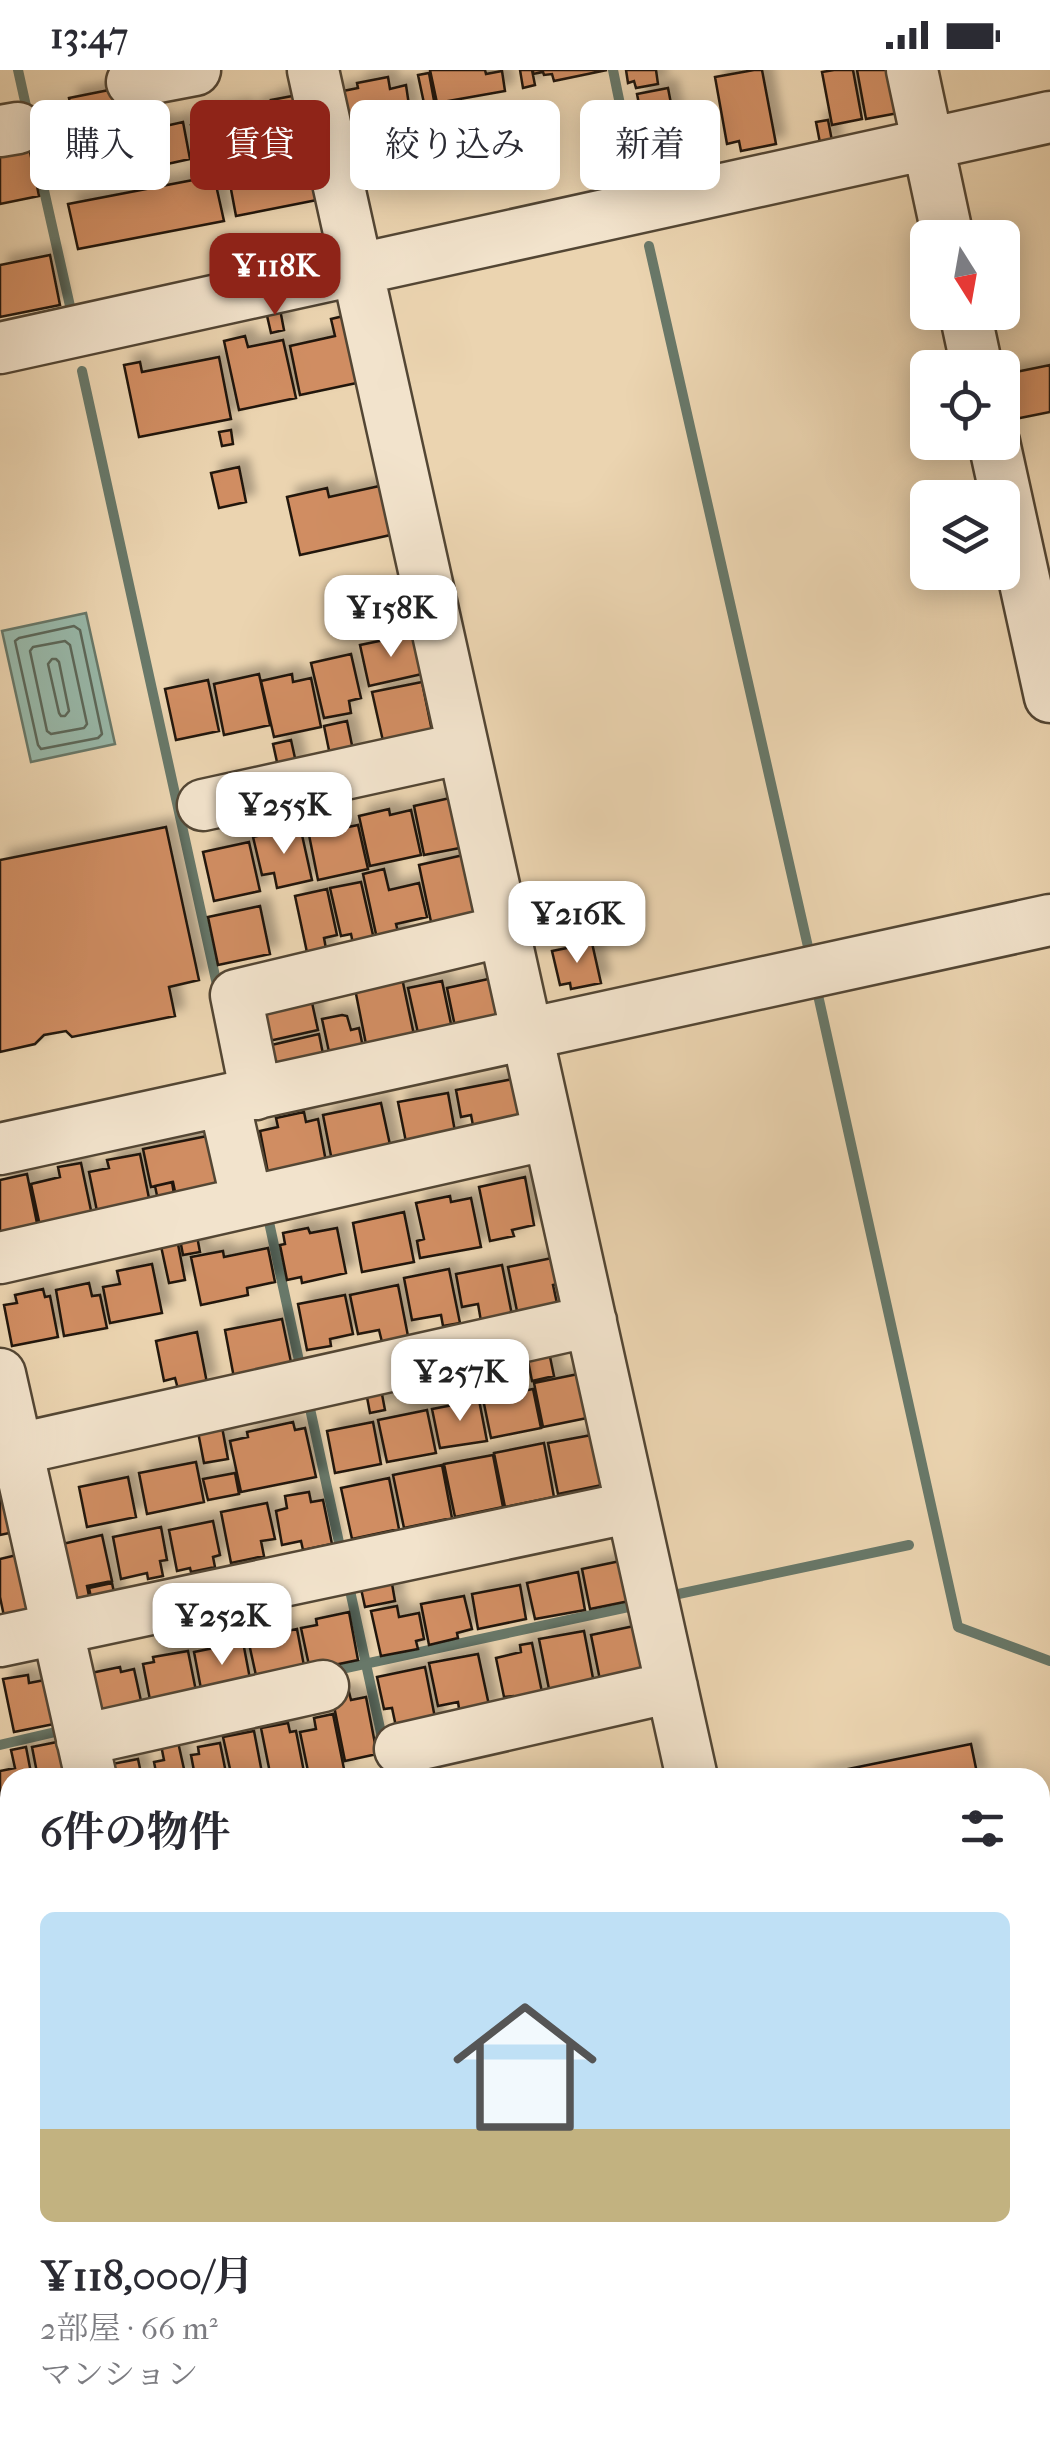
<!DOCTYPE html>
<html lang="ja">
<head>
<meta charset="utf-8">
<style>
	:root { --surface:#fff; --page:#f2f2f3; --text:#2b2b33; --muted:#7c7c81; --line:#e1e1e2; --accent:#8f2418 }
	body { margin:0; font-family:"IM FELL French Canon","Noto Serif JP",serif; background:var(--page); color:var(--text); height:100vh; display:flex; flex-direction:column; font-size:38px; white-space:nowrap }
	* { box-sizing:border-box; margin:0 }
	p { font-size:32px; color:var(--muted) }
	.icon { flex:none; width:55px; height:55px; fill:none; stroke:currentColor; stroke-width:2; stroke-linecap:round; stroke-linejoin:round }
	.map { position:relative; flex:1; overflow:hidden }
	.sheet { position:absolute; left:0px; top:1698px; width:1050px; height:672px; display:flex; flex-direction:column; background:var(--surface); border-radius:30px 30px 0 0; box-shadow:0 5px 25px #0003 }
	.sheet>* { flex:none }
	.guide { position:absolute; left:30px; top:30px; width:990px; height:90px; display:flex; gap:20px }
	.needle { width:65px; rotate:169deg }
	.buttons { position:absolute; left:910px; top:150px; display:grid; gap:20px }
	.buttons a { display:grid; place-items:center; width:110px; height:110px; border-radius:15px; background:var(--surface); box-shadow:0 5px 25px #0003; font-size:50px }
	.price { position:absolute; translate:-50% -85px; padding:0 22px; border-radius:20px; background:#fff; color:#222; font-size:32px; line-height:65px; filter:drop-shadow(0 2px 5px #0008) }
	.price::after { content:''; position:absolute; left:50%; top:60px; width:30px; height:22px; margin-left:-15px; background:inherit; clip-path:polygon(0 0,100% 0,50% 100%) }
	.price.selected { background:var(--accent); color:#fff }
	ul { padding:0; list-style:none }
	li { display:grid; align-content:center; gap:20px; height:530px; padding:0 40px }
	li+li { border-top:2px solid var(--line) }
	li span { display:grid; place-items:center; height:310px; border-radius:15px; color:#555 }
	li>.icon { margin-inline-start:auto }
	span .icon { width:180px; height:180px; fill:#fffc; stroke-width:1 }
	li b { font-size:42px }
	h2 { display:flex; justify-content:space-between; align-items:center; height:120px; padding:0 40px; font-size:42px }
	.pill { padding:0 35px; border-radius:15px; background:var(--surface); box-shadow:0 5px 25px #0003; font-size:35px; line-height:90px }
	.pill.selected { background:var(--accent); color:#fff }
	.status { display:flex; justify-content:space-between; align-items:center; height:70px; padding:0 50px; background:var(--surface); direction:ltr }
	.status svg { height:28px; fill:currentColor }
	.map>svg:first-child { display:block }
	.water { fill:#98b8a9; stroke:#687869; stroke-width:2.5 }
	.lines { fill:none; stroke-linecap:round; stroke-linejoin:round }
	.shore { stroke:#5c685a; stroke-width:2.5 }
	.stream { stroke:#687869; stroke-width:10 }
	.building { fill:#d08d62; stroke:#20170a; stroke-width:2.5; filter:url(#shadow) }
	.minor-casing { stroke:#534634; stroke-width:55 }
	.minor { stroke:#f2e3cc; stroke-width:50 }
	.rail { stroke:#20170a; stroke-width:8; stroke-dasharray:18 18; stroke-linecap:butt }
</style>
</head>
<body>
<div class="status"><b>13:47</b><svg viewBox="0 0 49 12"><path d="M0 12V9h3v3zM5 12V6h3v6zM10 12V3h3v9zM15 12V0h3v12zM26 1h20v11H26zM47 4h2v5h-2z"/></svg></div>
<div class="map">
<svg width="1050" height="2368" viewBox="0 0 1050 2368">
	<defs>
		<filter id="shadow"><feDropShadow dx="9" dy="-9" stdDeviation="5" flood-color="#0004"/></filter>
	</defs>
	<rect width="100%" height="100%" fill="#ebd4b0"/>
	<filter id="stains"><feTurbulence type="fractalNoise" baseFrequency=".002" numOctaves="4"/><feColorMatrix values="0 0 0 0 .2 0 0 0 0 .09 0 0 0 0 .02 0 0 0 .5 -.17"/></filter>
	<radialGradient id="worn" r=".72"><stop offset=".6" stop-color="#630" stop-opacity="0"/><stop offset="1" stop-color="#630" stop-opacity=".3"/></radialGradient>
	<path class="water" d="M86,543L115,674L31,692L2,561Z"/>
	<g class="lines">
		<path class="shore" d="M74,556L80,560L102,664L98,668L41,679L38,675L15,571L19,568Z
			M65,571L70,575L87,654L84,658L51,664L47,661L30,581L33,577Z
			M52,589H56L59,592L69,641L65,646H61L59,643L48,594Z"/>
		<path class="stream" d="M18,0L28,45
			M613,0L635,108
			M32,67L70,236
			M649,176L811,890
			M82,301L219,924
			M816,916L958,1557L1050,1591
			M269,1152L301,1300
			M309,1334L340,1477
			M349,1516L383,1672
			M669,1526L909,1475
			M332,1601L633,1536
			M0,1675L64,1660
			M1050,1913L1042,1935L1050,1969
			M535,2360L537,2368"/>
	</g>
	<path class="building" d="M430,0H485L486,4L502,1L505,21L437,33Z
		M520,0H532L535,15L523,18Z
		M533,0H607L554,11L552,4L544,5L543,2L533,4Z
		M626,0H656L658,14L636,18L634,11L628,13Z
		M754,0H762L776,74L741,81L739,71L727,74L715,7Z
		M834,0H853L862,49L832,55L822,2Z
		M857,0H901L909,41L866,49Z
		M429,3L435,36L425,38L418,5Z
		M388,7L390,19L406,15L410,42L339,55L333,23L358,18L357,13Z
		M119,18L122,33L72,42L69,28Z
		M668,18L683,96L665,99L664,93L651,96L637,24Z
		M303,24L311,63L256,73L250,42L254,41V37L272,33L271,30Z
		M243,38L244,46L247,45L253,74L198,86L191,55L196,54L195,45L210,42V45Z
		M66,44L80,113L54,118L39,49Z
		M119,47L130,101L90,109L86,88L94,87L92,78L84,79L80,55Z
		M828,50L833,76L821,78L816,52Z
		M160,52L161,57L183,52L190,89L158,96L157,91L137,94L130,58Z
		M29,77L39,126L0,134V83Z
		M313,82L322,129L236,146L227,98Z
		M214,106L224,151L78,179L68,134Z
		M50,185L60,235L0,247V195Z
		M279,234L284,260L271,263L265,237Z
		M352,244L366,311L300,325L290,276L335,266L331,249Z
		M245,266L248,277L283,270L296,328L239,340L224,271Z
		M219,287L231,349L139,367L124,295L140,292L142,302Z
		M1050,295V342L1015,349L1006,304Z
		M231,360L233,374L222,376L219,362Z
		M239,397L246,432L219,438L211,403Z
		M384,415L395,464L300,485L287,427L327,418L329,427Z
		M413,564L422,604L369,616L360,575Z
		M351,584L361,628L349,631L351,643L324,648L311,593Z
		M259,604L270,655L224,665L214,614Z
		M292,604L293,612L311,608L321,657L274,667L261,611Z
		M208,610L219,661L176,670L165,619Z
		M422,612L432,661L383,671L372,622Z
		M347,651L354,685L331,690L324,656Z
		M291,670L297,697L279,701L273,674Z
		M459,726L470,776L424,785L414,736Z
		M389,739L390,745L411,740L421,785L370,796L359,746Z
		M358,755L368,799L318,810L309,765Z
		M300,756L312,810L277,818L274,803L262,805L253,767Z
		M166,757L199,910L169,917L175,946L72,967L66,961L44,965L35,974L0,982V790Z
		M249,772L260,821L214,831L203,782Z
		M468,784L484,855L434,866L419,795Z
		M384,799L389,820L419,813L427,847L396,854L401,874L379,878L363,804Z
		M361,812L375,874L354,879L351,864L341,866L330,818Z
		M327,819L337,865L324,868L327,884L308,887L295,826Z
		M260,836L270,884L218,895L208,847Z
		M592,873L601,913L571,919L570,913L560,915L552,881Z
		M502,906L512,954L457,966L447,918Z
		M402,908L418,984L377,992L373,972L366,974L355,919Z
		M442,911L455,973L422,981L408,918Z
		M309,919L318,960L260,973L253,937Z
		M342,945L347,946L351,960L359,958L365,987L332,996L322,949Z
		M319,964L326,999L274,1010L267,976Z
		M513,1009L523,1056L475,1066L471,1045L461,1047L456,1020Z
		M448,1023L456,1067L407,1077L398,1032Z
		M381,1033L392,1084L333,1096L323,1045Z
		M304,1042L306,1052L318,1049L327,1097L269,1108L260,1061L278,1057L276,1048Z
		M217,1064L227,1114L178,1136L173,1112L151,1117L143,1079Z
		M140,1084L151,1138L98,1146L89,1102L109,1098L107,1090Z
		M81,1093L93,1150L40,1156L31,1114L60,1107L58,1097Z
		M27,1104L39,1163L0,1170V1110Z
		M525,1107L534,1155L512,1160L514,1166L490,1171L479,1117Z
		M172,1112L176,1136L160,1140L155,1116Z
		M450,1126L451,1132L471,1128L481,1177L420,1188L417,1171L424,1169L416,1133Z
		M404,1142L414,1192L362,1202L353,1153Z
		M308,1158L310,1163L337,1158L346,1203L302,1213L301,1207L287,1210L280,1175L285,1174L283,1163Z
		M196,1161L200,1182L183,1185L179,1164Z
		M176,1164L185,1210L169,1213L159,1167Z
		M268,1178L275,1212L247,1218L248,1225L201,1235L191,1187L223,1181L224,1187Z
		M557,1187L562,1213L553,1215L558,1238L518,1246L508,1197Z
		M152,1194L162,1243L110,1253L103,1217L120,1214L117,1201Z
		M502,1195L513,1250L482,1257L478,1234L462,1237L456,1204Z
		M449,1199L460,1253L443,1256L441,1245L412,1250L404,1208Z
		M89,1213L92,1226L100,1225L107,1258L64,1266L56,1220Z
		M398,1215L408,1266L382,1272L379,1260L358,1264L350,1225Z
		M43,1219L45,1227L50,1226L58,1267L12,1276L4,1235L17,1233L15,1225Z
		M345,1225L353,1264L330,1269L331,1276L307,1280L298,1234Z
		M282,1249L292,1297L234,1308L225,1260Z
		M197,1262L207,1313L178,1319L175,1308L164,1311L156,1271Z
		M549,1282L554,1306L532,1311L527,1286Z
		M489,1295L493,1315L481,1317L477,1297Z
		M473,1298L477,1319L465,1321L461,1300Z
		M583,1303L592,1347L543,1357L534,1313Z
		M381,1319L385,1340L370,1343L366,1322Z
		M533,1319L541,1358L491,1368L483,1329Z
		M479,1330L487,1371L440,1378L432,1339Z
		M427,1340L436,1383L387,1392L378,1350Z
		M293,1352L295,1360L305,1358L316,1407L241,1422L230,1371L248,1367L247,1362Z
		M373,1352L381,1394L335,1403L327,1361Z
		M222,1357L228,1389L204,1393L198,1362Z
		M597,1364L607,1414L558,1424L548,1373Z
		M544,1373L554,1427L505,1437L494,1383Z
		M493,1385L503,1437L455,1447L444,1394Z
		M196,1392L204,1432L147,1444L139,1403Z
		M442,1395L452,1448L404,1458L393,1405Z
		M235,1403L239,1424L208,1430L203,1409Z
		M128,1407L136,1447L87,1457L79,1417Z
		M0,1408L14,1462L0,1465Z
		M389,1408L399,1459L352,1469L341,1418Z
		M309,1422L311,1432L323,1430L332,1474L303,1480L301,1471L282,1475L276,1441L287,1438L285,1426Z
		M267,1433L275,1469L261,1471L264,1486L231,1493L221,1442Z
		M213,1451L220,1485L213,1487L215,1497L191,1502L190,1498L177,1501L169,1460Z
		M161,1457L167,1490L160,1491L163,1506L148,1509L147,1503L121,1509L113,1467Z
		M102,1465L112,1511L87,1516L89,1526L69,1530L58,1475Z
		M25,1483L33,1545L5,1551L0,1527V1489Z
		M625,1490L634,1530L590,1539L582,1499Z
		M578,1502L585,1540L535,1549L527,1513Z
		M391,1508L395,1531L365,1537L360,1514Z
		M112,1513L116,1532L93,1537L89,1518Z
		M520,1515L526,1549L478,1559L472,1524Z
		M464,1526L472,1559L457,1563L458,1568L429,1575L421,1534Z
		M397,1536L399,1547L419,1543L424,1569L416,1571L418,1579L381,1586L371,1541Z
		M349,1542L358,1590L310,1600L301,1558L317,1555L316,1549Z
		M639,1555L650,1610L602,1620L591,1565Z
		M297,1559L305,1601L257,1610L248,1569Z
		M584,1561L596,1624H550L539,1569Z
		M243,1572L251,1614L202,1624L194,1582Z
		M532,1573L544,1632L516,1638L513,1626L504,1627L496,1588L521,1582L520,1575Z
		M188,1581L197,1626L151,1635L143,1594L154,1592L153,1587Z
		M478,1584L490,1640L460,1645L458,1632L438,1636L429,1593Z
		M120,1597L121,1602L134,1599L143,1640L96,1649L86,1604Z
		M425,1597L437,1658L398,1666L392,1638L384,1639L377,1607Z
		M28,1605L29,1613L50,1609L59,1653L14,1662L3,1609Z
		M349,1622L351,1630L366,1627L377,1684L345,1691L332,1626Z
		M333,1644L344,1699L309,1706L300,1662L316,1659L314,1648Z
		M288,1653L290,1662L296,1661L304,1702L271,1708L261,1658Z
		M254,1661L263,1708H232L223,1667Z
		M67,1670L75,1708H38L32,1677Z
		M178,1672L186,1708H153L157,1707L154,1692L164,1690L161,1675Z
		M220,1673L227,1708H189L188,1702L194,1701L191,1685L199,1684L198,1677Z
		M971,1674L978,1708H804Z
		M26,1677L32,1708H10V1745L0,1747V1701L15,1698L11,1680Z
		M138,1689L142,1708H114L112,1694Z
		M10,1815V1858L0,1860V1817Z
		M10,1900V1942L0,1944V1902Z
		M10,2110V2261L0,2263V2112Z
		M10,2278V2324L0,2326V2280Z
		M10,2336V2360H22L0,2365V2338Z"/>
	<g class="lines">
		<defs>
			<path id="minor" d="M313,0L692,1708
				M912,0L948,168
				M132,12L195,0
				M0,61L18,58
				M965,242L977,298
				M0,278L1050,47
				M994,372L1050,627
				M203,735L463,678
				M256,1024L236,925L504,861
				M224,1031L247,1132
				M0,1079L1050,850
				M0,1188L549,1064
				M0,1304L91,1708
				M0,1383L591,1251
				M0,1571L632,1437
				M82,1670L323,1616
				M400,1679L672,1617
				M0,1762L10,1759
				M1040,1843L1050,1841
				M0,2072L10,2069
				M235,2360L236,2368"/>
		</defs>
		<use href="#minor" class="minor-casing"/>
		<use href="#minor" class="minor"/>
		<path class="rail" d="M1040,1793L1050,1767
			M1040,1853L1050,1826
			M830,2368L833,2360
			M851,2368L854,2360"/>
	</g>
	<rect width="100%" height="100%" filter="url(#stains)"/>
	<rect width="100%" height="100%" fill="url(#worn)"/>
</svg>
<div class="buttons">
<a><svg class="needle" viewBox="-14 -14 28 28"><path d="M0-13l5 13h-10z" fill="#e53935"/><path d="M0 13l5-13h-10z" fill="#7c7c81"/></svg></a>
<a><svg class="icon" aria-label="locate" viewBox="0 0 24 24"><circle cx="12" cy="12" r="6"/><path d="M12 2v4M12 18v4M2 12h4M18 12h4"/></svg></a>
<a><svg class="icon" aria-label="layers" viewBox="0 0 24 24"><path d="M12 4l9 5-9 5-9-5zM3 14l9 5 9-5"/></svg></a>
</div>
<b class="price selected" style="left:275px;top:248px">¥118K</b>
<b class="price" style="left:391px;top:590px">¥158K</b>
<b class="price" style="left:284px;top:787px">¥255K</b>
<b class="price" style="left:577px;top:896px">¥216K</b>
<b class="price" style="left:460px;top:1354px">¥257K</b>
<b class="price" style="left:222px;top:1598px">¥252K</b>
<div class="guide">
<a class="pill">購入</a>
<a class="pill selected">賃貸</a>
<a class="pill">絞り込み</a>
<a class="pill">新着</a>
</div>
<section class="sheet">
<h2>6件の物件<svg class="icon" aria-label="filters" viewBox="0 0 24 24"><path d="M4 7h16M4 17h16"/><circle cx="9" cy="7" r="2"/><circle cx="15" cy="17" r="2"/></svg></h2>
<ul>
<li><span style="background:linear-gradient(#bfe0f5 70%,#c2b280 0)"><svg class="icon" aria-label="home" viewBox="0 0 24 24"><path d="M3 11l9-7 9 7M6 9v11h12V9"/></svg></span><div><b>¥118,000/月</b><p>2部屋 · 66 m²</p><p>マンション</p></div></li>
</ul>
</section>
</div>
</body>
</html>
